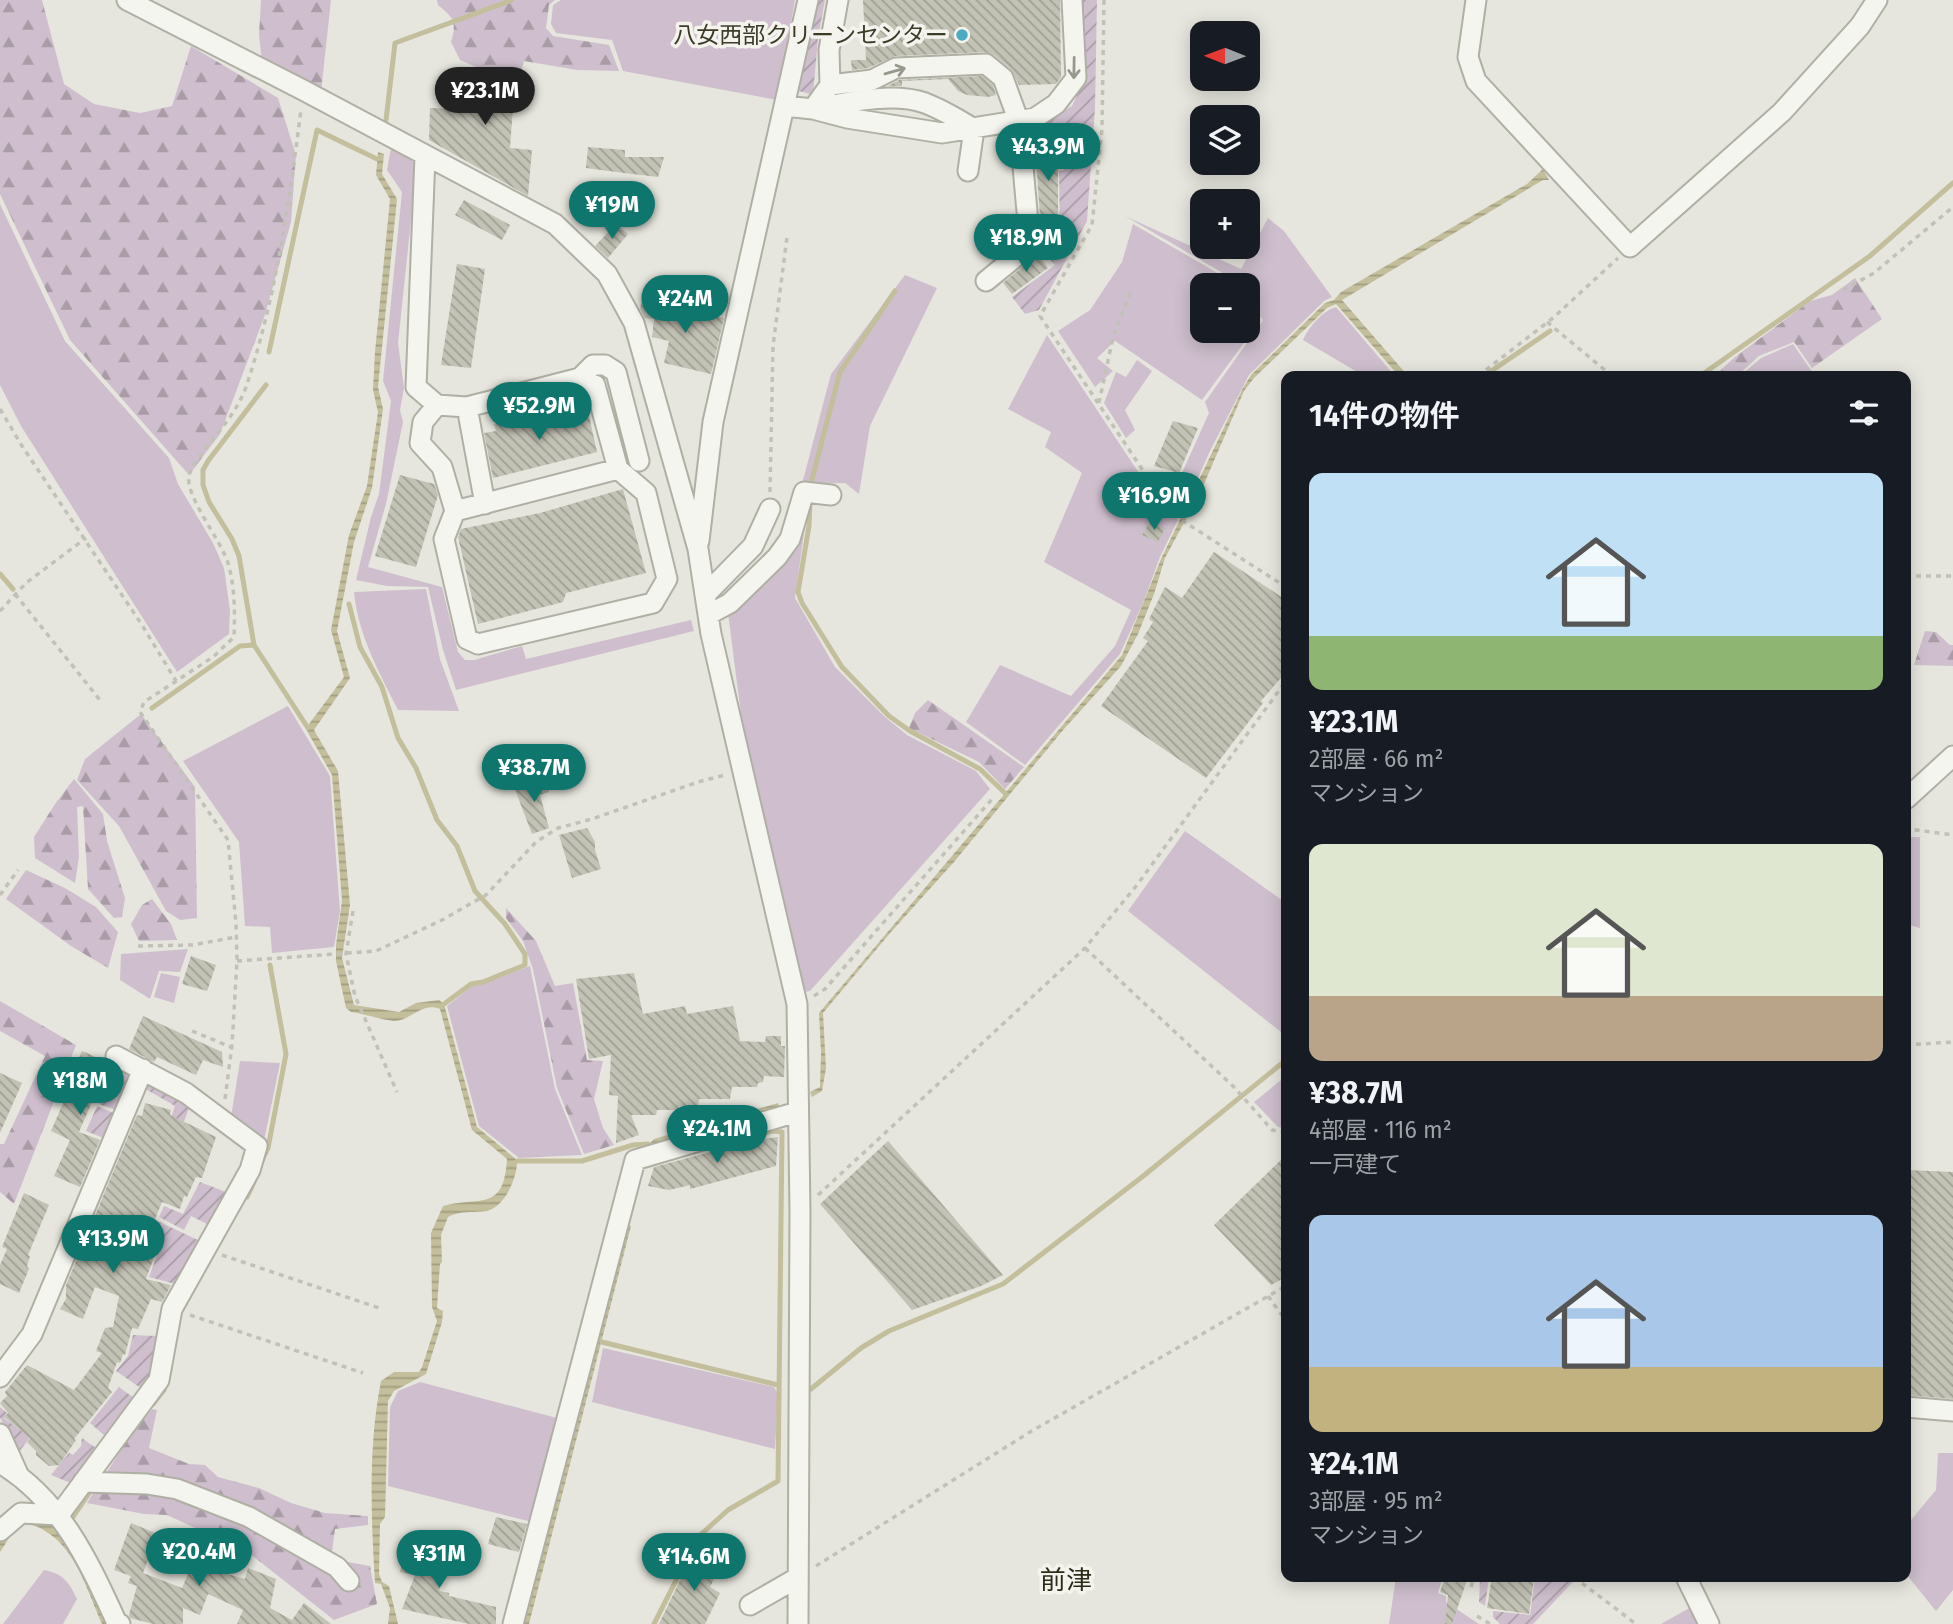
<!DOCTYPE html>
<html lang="ja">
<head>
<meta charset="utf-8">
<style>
	:root { --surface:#171b24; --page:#20242c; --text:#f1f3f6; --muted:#9ea1a6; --accent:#0f766e }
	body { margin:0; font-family:"Fira Sans","Noto Sans JP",sans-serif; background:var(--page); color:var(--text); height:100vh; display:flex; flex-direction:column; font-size:26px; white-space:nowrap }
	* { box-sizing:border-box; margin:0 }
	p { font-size:23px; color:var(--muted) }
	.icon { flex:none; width:38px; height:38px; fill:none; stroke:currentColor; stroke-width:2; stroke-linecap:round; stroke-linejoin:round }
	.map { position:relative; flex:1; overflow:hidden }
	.drawer { position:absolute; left:1281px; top:371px; width:630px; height:1211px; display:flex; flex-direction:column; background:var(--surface); border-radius:14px; box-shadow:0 4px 18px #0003 }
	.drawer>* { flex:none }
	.needle { width:46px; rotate:271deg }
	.tools { position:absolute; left:1190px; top:21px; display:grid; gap:14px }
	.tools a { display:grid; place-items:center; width:70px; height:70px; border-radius:14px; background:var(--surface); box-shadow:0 4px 18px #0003; font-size:35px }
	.price { position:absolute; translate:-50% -60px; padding:0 16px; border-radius:24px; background:var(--accent); color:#fff; font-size:23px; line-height:46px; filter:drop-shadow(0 2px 4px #0008) }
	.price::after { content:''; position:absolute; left:50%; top:42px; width:21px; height:16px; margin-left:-10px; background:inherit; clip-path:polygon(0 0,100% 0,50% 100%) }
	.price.active { background:#222; color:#fff }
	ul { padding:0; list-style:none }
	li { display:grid; align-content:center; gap:14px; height:371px; padding:0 28px }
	li span { display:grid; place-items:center; height:217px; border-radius:14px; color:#555 }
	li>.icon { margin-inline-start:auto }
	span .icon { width:126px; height:126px; fill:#fffc; stroke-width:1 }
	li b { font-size:30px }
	h2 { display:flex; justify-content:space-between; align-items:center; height:84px; padding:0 28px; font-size:30px }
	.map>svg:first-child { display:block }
	.grass { fill:#cfbfce }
	.forest { fill:url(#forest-firs) }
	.garden { fill:url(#garden-furrows) }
	.water { fill:url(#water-rules) }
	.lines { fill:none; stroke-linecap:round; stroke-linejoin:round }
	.stream { stroke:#c3be9b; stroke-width:5 }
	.building { fill:url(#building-back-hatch) }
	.minor-casing { stroke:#afafa4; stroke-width:23 }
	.path { stroke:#c1c1b8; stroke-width:3.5; stroke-dasharray:5 5; stroke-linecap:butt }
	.minor { stroke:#f5f5f0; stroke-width:19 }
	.oneway { stroke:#98988c }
	.poi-dot { fill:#4babc2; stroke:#f4f3ed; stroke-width:2.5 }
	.labels { text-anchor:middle; stroke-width:7; stroke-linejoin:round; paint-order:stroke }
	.poi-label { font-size:23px; fill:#3b3b28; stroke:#f4f3ed; text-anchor:end }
	.quarter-label { font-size:26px; fill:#2c2c1a; stroke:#f4f3ed }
</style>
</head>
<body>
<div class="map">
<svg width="1953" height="1624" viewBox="0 0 1953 1624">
	<defs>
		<pattern id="forest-firs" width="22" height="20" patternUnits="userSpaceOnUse" patternTransform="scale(1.75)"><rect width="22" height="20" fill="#cfbfce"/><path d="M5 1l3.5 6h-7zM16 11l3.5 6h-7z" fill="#a99ca7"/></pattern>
		<pattern id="garden-furrows" width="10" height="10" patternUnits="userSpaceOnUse" patternTransform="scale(1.75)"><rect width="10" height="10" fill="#cfbfce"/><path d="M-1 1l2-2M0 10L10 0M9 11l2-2" fill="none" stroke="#a99ca7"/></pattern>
		<pattern id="water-rules" width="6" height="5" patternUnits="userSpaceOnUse" patternTransform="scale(1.75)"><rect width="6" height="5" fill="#c3be9b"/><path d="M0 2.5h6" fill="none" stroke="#a09c7e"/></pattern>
		<pattern id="building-back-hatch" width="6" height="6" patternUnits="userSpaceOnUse" patternTransform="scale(1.75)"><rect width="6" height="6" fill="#c2c2b5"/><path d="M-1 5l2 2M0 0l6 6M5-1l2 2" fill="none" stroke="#9f9f93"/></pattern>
	</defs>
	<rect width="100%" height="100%" fill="#e6e6de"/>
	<path class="grass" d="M561,0H795L777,100L623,71L612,40L556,33L551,24L553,5Z
		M391,148L417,164L398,343L404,388L400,410L403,422L386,504L368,567L442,587L458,652L465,660H474L522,646L526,659L691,620L694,631L456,690L443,650L428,587L387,586L356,580L371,517L379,494L391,401L383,381L402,192L387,170Z
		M0,204L65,341L169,458L178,484L213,543L224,568L230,610L229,634L177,672L21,426L0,385Z
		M1125,216L1241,269L1268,218L1284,231L1332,297L1324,301L1249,375L1209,453L1184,510L1172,495L1209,413L1205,402L1263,320L1248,303V285H1232L1221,272Z
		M1133,224L1219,274L1229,285H1202V331H1248V306L1261,320L1202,400L1115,341L1097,358L1113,371L1095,387L1058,331L1090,310L1122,262Z
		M905,275L937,288L870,426L859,494L845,483L802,484L831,374Z
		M1336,307L1395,376H1364L1303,340C1309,327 1322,311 1336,307Z
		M1047,335L1163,509L1178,520L1160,557L1143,603L1120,654L1025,765L966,722L1000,665L1071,696L1115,646L1131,610L1044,562L1082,473L1045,447L1051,432L1008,409Z
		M1793,344L1815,376H1740L1761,358Z
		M1137,360L1152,371L1125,410L1135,430L1126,438L1104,403L1116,372L1126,377Z
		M806,507L805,526L795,598L835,667L885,717L907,735L976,771L990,789L810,991L805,992L747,761L728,613Z
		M426,589L440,659L459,711L398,710C379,672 358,635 354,592Z
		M288,706L330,776L340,911L334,947L272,953L270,927L245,926L239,842L183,761Z
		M1185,831L1286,903V1036L1128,911Z
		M1906,837H1920V928L1906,924Z
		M188,949L180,972L159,971L150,999L120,980L121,954Z
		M530,966L555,1089L582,1155L519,1158L479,1126L447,1006L472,986L483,984Z
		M161,973L180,977L174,1003L154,997Z
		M240,1061L280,1063L264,1141L231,1117Z
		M1286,1076V1128L1278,1127L1254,1102Z
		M603,1348L774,1387L778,1394L775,1449L592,1402Z
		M420,1382L557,1418L532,1522L388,1486L390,1407L398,1391Z
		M1938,1453H1953V1590L1936,1611L1906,1574V1526L1936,1490Z
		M44,1570C64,1574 69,1582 77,1599L63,1624H3Z
		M1396,1577H1443L1438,1593L1446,1596V1602L1479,1624H1389Z
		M1693,1606L1702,1624H1661Z"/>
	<path class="forest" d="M0,0H42L64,84L94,104L140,113L172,106L191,46L278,98L296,155L291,222L265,315L220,434L189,475L70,340L0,194Z
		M261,0H331L321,92L262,62L259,35Z
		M437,0H555L549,5L546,28L553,36L609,45L619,71L577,70L524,61L516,86L486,78L481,69L460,60L451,42C457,22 454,18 438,5Z
		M1855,278L1882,319L1812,368L1794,342L1759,356L1737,376H1714L1735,357L1810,301L1832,295Z
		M1925,631L1936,632L1950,645H1953V666L1914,665Z
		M928,700L1024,767L1005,789L979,762L909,728L915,713Z
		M141,714L195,787L197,918L180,920L166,911L119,826L77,780L85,759Z
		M74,779L103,814L107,841L125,898L122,917L114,918L88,889L83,806L77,807L79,857L75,883L35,858L34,837L55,804Z
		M26,870L65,888L96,907L118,932L108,968L71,946L6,899Z
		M152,899L171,924L177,940L139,941L131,924L142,905Z
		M506,908L536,941L555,986L573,983L587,1060L603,1061L594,1099L603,1128L614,1145L584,1154L557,1088L533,969L523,941L506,918Z
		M0,1001L76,1045L14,1204L0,1192V1144H4L45,1056L0,1031Z
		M152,1409L157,1410L149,1448L189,1464L205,1465L218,1477L259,1488L291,1503L325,1513L368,1516V1525L335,1529L331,1559L370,1566L377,1604L334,1620L249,1553L167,1515L144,1514L87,1503L130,1436Z"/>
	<path class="garden" d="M818,0H825L818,38L813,95L799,91Z
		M1079,0H1097L1095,107L1087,221L1039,310L1025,314L1012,297L1055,265L1039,248L1060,245L1059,171L1064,170L1062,145L1057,144V129L1034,128L1072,106L1081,87Z
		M117,1064L135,1072L119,1111L99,1104Z
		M148,1078L190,1106L168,1163L164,1137L175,1106L142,1087Z
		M97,1106L116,1114L106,1139L86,1131Z
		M200,1182L231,1194L211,1226L191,1216L184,1230L159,1217L164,1206L183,1214Z
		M147,1216L200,1241L175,1284L149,1277L162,1241L139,1232Z
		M133,1335L157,1336L154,1367L142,1389L116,1371L128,1356Z
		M119,1387L134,1398L104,1435L90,1423Z
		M41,1406L45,1417L16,1456L0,1417V1407L7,1413L4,1418L20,1430Z
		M82,1438L96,1448L73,1484L51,1475L69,1453L73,1455L81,1446Z
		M1480,1577H1489L1485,1606L1479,1602Z
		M1528,1577H1568L1574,1581L1533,1624H1500L1493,1617V1611L1530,1615L1535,1578Z"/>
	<path class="water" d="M378,152L384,154L382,174L397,199L378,387L383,409L372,488L354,542L337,631L350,678L314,730L338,771L350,905L342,958L354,1005L399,1012L416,1003L439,1000L444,1004L477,1127L517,1160C518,1176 505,1207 487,1211C473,1213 461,1210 448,1217L441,1235L442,1262L440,1264L437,1308L443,1311L442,1322L426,1374L394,1391L388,1401L385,1517L380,1524L379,1574L382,1582L389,1586L398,1624H388L390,1608L381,1584L375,1583C371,1518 368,1446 381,1381L394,1372H419L422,1367L437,1321L432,1307L431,1233L443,1206C479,1196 504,1213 507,1159L472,1130L440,1009C423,1002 412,1019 396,1021C390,1022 361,1013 351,1012L346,1008L336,961V945L342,901L332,775L307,731L309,724L344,677L331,630L349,535L367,486L378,412L373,390L375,352L390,199L376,175Z
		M1543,169L1549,180H1543L1342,300L1408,376H1399L1336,304L1327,308L1254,378L1244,391L1201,491L1165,558L1154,594L1138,634L1121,666L1064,729L954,862L891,932L823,1013L826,1068L822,1091L812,1097L810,1092L820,1087L821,1052L819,1013L1122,655L1161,559L1243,388L1251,375L1325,303L1334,300L1341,292L1527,184Z
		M778,1103L780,1108L651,1146L649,1144L654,1139Z
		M624,1225L631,1226L529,1624H523Z
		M22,1519L43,1521L63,1532L111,1624H102C87,1591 77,1550 45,1531C37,1526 28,1522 19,1526C10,1532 6,1545 0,1552V1538Z"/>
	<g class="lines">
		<path class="stream" d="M386,120L395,43L512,0
			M269,352L317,130L377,159
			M1484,376L1550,331
			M1700,376L1870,256L1953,183
			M266,385L208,461L203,470V485L209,502L232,539L239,556L254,645L308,728
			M810,487L840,372L895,291
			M810,501L809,526L798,592L802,603L842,667L889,716L910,731L980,769L1006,794
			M0,574L13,589
			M349,604L360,647L382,687L398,738L416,768L437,820L457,846L475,891L505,924L525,954V965L483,982L471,984L444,1004
			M152,708L240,646L254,645
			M517,1161H582L633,1145L648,1144
			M261,1163L268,1148L286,1054L270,965
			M247,1197L254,1182
			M602,1342L778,1385
			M811,1389L861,1348L889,1331L1003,1284L1142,1177L1286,1060
			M153,1404L164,1390L170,1370
			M68,1524L94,1486
			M654,1624L698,1537L728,1510L778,1481L782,1132L772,1131L730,1142"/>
	</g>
	<path class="building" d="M863,0H1060L1061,77L1056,84L1019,85L1011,69L994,55L985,52L895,56L868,68L852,70L851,60H866Z
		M485,69L484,73L516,74L518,86L524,87L525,108L513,107L510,148L532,150L528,196L429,140L430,108L458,109L461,70Z
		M982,76L993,85L996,95L988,97L967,95L958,91L948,79L902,81V86H888L899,80Z
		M1056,130L1057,147H1062V169H1058V244L1042,245L1034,131Z
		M588,147L625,150V157H664L658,177L624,173L586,168Z
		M464,200L510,225L502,240L455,215Z
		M616,224L628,234L608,258L595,246Z
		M1038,254L1048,268L1012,294L1003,283Z
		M457,264L485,269L471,368L441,365Z
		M642,299L673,305V308L724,318L711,374L664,363L669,341L652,337L654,319L645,318L640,309Z
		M587,407L597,452L493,478L484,433L496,431L494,424L513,417L516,425Z
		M1173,421L1198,428L1179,473L1154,466Z
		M400,475L434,484L438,495L416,567L375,556Z
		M623,489L646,573L566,593L563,602L478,624L458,537L461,529L540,513Z
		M1150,522L1165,528L1158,542L1142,535Z
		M1214,552L1286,600V672L1261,701L1263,703L1206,778L1101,706L1148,641L1143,638L1153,622L1149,619L1165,587L1182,598Z
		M543,777L549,792L540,795L549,828L532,834L514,787Z
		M587,828L595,842V850L601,869L572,878L559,835Z
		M191,956L216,965L207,991L182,984Z
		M634,973L643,1014L685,1006L687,1014L733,1006L740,1041L765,1042L766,1036H781V1046H785L784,1077L764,1076L763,1082L758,1083L757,1087H732L730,1099H699L698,1106H679V1110H657L656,1115H631L639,1135L616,1143L618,1096L609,1095L611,1055L589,1059L576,979Z
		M143,1016L222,1052L223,1067L203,1060L196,1075L157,1057L154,1062L129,1049Z
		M82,1051L105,1061L112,1068L99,1097H94L79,1132L100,1140L80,1187L54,1176L70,1140L51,1131L68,1092L64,1091Z
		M0,1073L22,1083L0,1133Z
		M145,1103L171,1110L170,1115L216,1137L202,1178L196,1177L187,1197L184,1196L180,1209L162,1202L147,1239L159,1244L146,1279L171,1285L162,1302L151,1299L138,1329L132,1328L125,1355L123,1354L120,1363L117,1362L108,1388L112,1392L74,1439L76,1440L59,1465L49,1466L36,1455V1451L27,1442L30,1438L4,1417L8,1413L0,1403L7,1396L5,1392L27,1365L74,1390L102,1353L96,1351L105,1328L113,1327L119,1296L95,1287L83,1319L60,1309L66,1299V1285L137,1115L142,1116Z
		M778,1137L776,1166L690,1189V1185L669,1190L648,1186L654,1167L756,1140Z
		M888,1141L1003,1275L981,1286L912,1310L820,1204Z
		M1286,1155V1277L1271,1285L1214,1225Z
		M1906,1170L1953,1172V1399L1906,1395Z
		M24,1193L49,1205L28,1255L30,1256L27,1266L29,1269L19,1293L0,1284V1265L7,1249L2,1247Z
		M496,1517L527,1524L519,1552L488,1544Z
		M131,1523L158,1534L143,1573L182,1588L199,1548L223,1557L217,1571L245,1579L248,1568L276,1579L270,1608L292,1620L304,1603L331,1624H237L243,1610L208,1594L200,1615L183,1608V1624H153L130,1618L129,1615L137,1586L128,1583L131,1576L114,1570Z
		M407,1544L448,1554L439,1591L449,1593V1596L496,1607V1624H469L402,1609L415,1575L400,1572Z
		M694,1551L722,1563L710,1587L720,1593L705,1624H659Z
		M1445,1577H1468L1452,1624H1445L1448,1595L1440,1592Z
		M1492,1577L1517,1580V1577L1534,1579L1529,1614L1487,1608Z"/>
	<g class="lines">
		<defs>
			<path id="minor" d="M127,0L303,90L555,224L607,274L634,323L698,549L711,634L797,1004L800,1212L798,1624
				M1476,0L1468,57L1476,81L1630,247L1782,112L1860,26L1877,0
				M830,85L872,80L896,68L986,64L1003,78L1019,122L1030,245L986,281
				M784,106L813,109L830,85L829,50L838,0
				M817,108C850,102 893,92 925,103C943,110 958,119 974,129L968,171
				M813,109L847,118L942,133L1035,118L1056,104L1076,78L1072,0
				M425,156L416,387L437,405L467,407L580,378L595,385L618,469L646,493L667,579L653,603L478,644L467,639L444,539L455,511L442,467L420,443L423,422L437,405
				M580,378L593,365H605L616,372L639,461
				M467,407L485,504
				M455,511L618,469
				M699,541L713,422L808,0
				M705,595L753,546L770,509
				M708,615L730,603L777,557L790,539L804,492L831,495
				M1906,799L1953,756
				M0,1377L32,1334L143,1069
				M1906,1407L1953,1411
				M0,1434L18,1474
				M0,1463C61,1500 88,1560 117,1623L120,1624
				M83,1482L147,1484L177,1489L249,1517L337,1567L349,1581
				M59,1515L159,1380L172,1309L250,1170L257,1146L186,1093L116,1056
				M0,1531L21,1513L59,1515
				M1686,1577L1709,1624
				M750,1605L797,1578
				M513,1624L635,1160L797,1112"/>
		</defs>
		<use href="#minor" class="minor-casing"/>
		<path class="path" d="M1104,0L1102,129L1092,225L1040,316L1172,514L1286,587
			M1843,290L1874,273L1953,207
			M1547,322L1612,376
			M1478,376L1553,318L1618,258
			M1099,403L1113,337L1131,291
			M0,409L22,446L142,625L176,681
			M770,492L773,346L787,237
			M1906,576H1953
			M15,594L100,700
			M0,611L26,583L86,538
			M1906,826L1909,829L1953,835
			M0,895L18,870
			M353,911L346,954L355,996L397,1092
			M138,946L192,945L236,937
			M1085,948L1234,1087L1272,1130L1286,1133
			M237,961L376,951L442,920L486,895L536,842L558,828L592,819L698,782L725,775
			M814,996L825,989L993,798
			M192,1031L231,1047
			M1906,1045L1953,1042
			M225,1099L232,1045L237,961L236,923L228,840L140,712L144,702L213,657L234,637C235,612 235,587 228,563C221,540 185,496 189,476C191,466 199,458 205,449C220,430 238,410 246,387C276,298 289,202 301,110
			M818,1195L1085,948L1137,885L1286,681
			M222,1255L382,1309
			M1268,1296L1286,1321
			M190,1315L363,1373
			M816,1566L1030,1432L1286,1286
			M1574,1577L1636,1624
			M1471,1587L1474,1577
			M1477,1616L1490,1624"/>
		<use href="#minor" class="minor"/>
	</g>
	<defs><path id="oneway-shaft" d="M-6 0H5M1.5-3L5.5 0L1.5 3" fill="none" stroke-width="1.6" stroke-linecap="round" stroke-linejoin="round" transform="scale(1.75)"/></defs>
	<g class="oneway">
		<use href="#oneway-shaft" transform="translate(1074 68) rotate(91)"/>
		<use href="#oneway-shaft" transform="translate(895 71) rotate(-16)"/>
	</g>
	<circle class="poi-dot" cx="962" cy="35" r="7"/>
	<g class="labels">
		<g class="poi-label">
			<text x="948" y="43">八女西部クリーンセンター</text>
		</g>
		<g class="quarter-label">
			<text x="1066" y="1589">前津</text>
		</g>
	</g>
</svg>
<div class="tools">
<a><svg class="needle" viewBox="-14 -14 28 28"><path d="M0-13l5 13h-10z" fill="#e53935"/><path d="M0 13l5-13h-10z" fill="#9ea1a6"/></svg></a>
<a><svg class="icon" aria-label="layers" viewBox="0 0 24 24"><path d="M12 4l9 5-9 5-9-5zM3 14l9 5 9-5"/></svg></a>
<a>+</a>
<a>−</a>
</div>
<b class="price active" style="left:485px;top:127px">¥23.1M</b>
<b class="price" style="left:1048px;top:183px">¥43.9M</b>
<b class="price" style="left:612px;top:241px">¥19M</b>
<b class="price" style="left:1026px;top:274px">¥18.9M</b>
<b class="price" style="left:685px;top:335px">¥24M</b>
<b class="price" style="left:539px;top:442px">¥52.9M</b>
<b class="price" style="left:1154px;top:532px">¥16.9M</b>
<b class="price" style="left:534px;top:804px">¥38.7M</b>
<b class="price" style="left:80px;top:1117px">¥18M</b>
<b class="price" style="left:717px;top:1165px">¥24.1M</b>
<b class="price" style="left:113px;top:1275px">¥13.9M</b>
<b class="price" style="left:199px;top:1588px">¥20.4M</b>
<b class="price" style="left:439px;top:1590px">¥31M</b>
<b class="price" style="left:694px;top:1593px">¥14.6M</b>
<section class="drawer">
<h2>14件の物件<svg class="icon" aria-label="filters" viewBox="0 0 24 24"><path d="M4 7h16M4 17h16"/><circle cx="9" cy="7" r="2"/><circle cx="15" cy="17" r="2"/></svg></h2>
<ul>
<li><span style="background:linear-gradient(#bfe0f5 75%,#8fb573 0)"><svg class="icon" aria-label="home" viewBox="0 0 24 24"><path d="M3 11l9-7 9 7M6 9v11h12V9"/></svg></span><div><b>¥23.1M</b><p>2部屋 · 66 m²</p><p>マンション</p></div></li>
<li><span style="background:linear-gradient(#dfe7d0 70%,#b9a48a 0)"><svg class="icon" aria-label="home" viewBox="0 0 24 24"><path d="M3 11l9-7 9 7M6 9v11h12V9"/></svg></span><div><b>¥38.7M</b><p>4部屋 · 116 m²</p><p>一戸建て</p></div></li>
<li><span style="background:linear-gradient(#a9c7e8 70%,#c2b280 0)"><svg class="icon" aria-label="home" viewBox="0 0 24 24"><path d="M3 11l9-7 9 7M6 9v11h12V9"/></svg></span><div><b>¥24.1M</b><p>3部屋 · 95 m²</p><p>マンション</p></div></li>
</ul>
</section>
</div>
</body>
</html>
